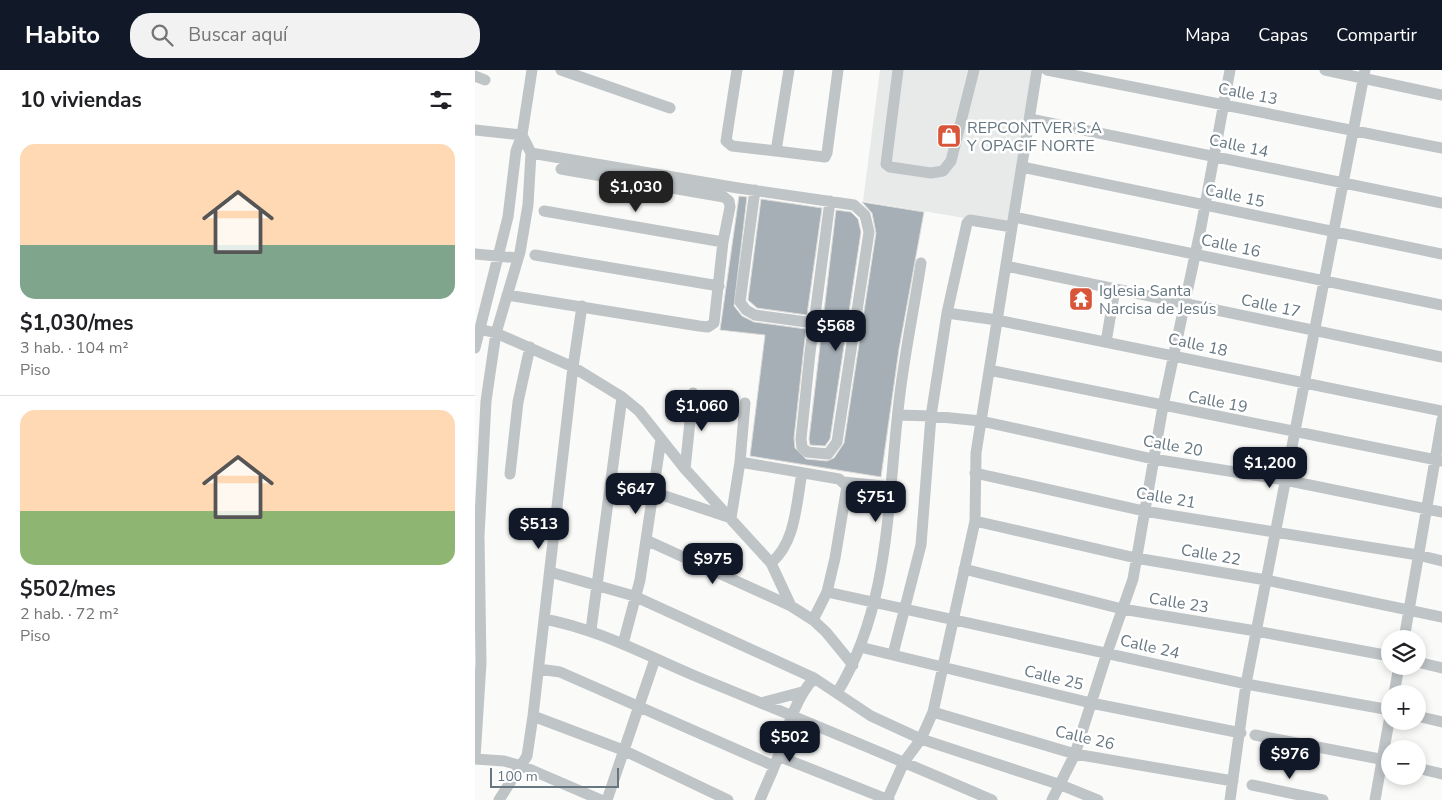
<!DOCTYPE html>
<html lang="es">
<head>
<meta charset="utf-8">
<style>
	:root { --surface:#fff; --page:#f2f2f2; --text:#202124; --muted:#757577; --line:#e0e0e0; --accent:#111827 }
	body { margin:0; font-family:"Nunito Sans",sans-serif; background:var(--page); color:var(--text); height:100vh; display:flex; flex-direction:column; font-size:19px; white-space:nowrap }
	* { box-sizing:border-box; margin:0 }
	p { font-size:16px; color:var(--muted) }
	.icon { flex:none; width:28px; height:28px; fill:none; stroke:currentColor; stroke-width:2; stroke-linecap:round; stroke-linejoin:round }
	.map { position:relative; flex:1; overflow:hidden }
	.sheet { display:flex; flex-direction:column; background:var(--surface); width:475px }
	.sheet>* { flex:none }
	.tools { position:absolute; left:906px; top:560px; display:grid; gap:10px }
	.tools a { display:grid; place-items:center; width:45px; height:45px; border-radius:50%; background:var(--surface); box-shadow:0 2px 8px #0003; font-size:25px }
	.scale { position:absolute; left:15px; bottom:12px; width:129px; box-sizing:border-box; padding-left:5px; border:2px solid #667781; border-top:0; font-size:14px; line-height:18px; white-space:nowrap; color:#667781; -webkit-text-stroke:4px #fff; paint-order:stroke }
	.price { position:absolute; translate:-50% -42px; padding:0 11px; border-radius:10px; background:var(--accent); color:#fff; font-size:16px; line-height:32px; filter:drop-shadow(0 1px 2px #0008) }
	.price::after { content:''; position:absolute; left:50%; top:30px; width:15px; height:11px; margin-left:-8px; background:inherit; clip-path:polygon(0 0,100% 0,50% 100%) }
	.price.current { background:#222; color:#fff }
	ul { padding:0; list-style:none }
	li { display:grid; align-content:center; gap:10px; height:265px; padding:0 20px }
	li+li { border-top:1px solid var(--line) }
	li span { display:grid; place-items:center; height:155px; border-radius:15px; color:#555 }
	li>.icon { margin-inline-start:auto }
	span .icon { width:90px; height:90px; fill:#fffc; stroke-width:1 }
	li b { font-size:21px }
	h2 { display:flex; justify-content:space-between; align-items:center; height:60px; padding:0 20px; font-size:21px }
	header { display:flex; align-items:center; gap:30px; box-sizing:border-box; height:70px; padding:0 25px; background:var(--accent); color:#fff }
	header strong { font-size:24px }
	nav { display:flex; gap:28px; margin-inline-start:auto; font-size:18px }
	.search { width:350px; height:45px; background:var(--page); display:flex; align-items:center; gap:12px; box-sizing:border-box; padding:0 18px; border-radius:20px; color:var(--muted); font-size:19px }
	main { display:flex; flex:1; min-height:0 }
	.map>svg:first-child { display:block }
	.built { fill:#e8e9e9 }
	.building { fill:#a6afb5; stroke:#dcdcda }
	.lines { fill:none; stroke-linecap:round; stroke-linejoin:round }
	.minor { stroke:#bfc4c7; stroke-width:11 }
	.labels { text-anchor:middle; stroke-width:5; stroke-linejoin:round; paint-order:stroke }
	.street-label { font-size:16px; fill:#667781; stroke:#fff }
	.poi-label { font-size:16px; fill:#667781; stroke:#fff; text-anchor:start }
</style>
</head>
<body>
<header>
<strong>Habito</strong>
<div class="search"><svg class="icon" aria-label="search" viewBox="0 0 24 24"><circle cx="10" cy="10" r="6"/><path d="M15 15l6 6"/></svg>Buscar aquí</div>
<nav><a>Mapa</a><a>Capas</a><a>Compartir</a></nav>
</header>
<main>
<section class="sheet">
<h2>10 viviendas<svg class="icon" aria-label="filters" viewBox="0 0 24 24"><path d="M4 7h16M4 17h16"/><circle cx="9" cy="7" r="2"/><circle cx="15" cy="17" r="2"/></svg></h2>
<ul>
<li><span style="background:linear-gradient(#ffd9b3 65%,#7fa58c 0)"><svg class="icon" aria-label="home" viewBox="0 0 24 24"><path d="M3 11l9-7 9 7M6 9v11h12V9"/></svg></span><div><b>$1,030/mes</b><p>3 hab. · 104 m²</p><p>Piso</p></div></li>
<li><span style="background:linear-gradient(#ffd9b3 65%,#8fb573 0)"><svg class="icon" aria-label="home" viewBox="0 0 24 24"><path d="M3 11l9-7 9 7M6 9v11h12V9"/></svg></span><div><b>$502/mes</b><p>2 hab. · 72 m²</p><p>Piso</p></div></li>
</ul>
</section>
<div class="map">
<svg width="967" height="730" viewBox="0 0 967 730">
	<rect width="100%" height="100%" fill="#fafaf8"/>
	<path class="built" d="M405,0H563L537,156L388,131Z"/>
	<path class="building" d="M264,126L272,127L259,236L267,246L279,252L331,259L319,368L320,378L331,389L352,391L359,388L369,373L401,163L397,143L387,132L449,142L424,279L406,407L275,386L290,265L245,260Z
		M286,129L347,138L332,245L282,238L273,230Z
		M361,140L376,142L383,149L386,162L355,369L350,376L335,375L334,369Z"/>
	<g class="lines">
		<path class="minor" d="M86,0L195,38
			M262,0L251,71L257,76L301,81L314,0
			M423,0L411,94L415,97L456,103L468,101L476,91L499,0
			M572,0L967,78
			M850,0L967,25
			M0,6L10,10
			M555,49L967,133
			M0,60L47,65
			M301,81L350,87L352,83L363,0
			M56,83L263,118L379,135L390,145L394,162L362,372L353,384L332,382L327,377L326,369L335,283L355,131
			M547,97L967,184
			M280,120L265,232L271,240L280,245L339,253
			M69,141L248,172
			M539,147L967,235
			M0,184L43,188
			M60,185L244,216
			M531,196L967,287
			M32,225L224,256L233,257L239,253L248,172L255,137L254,131L249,127L86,99
			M107,236L98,297L147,327L164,341L210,399L296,493L316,536
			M472,243L522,250L967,341
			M4,259L21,263L98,297L58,646L52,686L24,730
			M631,272L640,219
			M0,278L33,147L41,81L47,65L57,0
			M514,300L967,391
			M423,345L456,346L506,351L678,389L810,410L967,442
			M265,392L364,409L372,416L360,488L352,522L338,550
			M210,399L218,323
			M500,403L669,441L943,485L967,491
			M35,404L43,332L55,277
			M369,412L417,417
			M178,422L256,448L265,392L270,333
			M500,451L661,488L791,510L967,547
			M171,470L316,536L338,550L351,562L378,595
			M296,493C321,472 321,434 327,403
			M489,499L647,539L781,561L915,586
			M75,502L159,526L339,608
			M352,522L771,614L915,640
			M69,549C124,559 174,587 225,608C323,648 420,688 517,730
			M116,560L147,327
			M929,569L967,350
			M148,574L165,510L186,369
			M385,577L616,633L766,663
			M418,584L446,475L456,346L472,243L492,153L495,150L537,157
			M942,592L967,598
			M64,599L85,602L299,696
			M362,623C416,534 412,432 424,332C429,286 439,239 446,193
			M919,624L924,596
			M286,633L327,622
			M458,642L600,684L758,711
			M58,646L148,680L253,730
			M942,646L967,652
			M780,665L915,691
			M303,686L414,730
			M0,688L6,593L4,466L11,331L21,263L45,182L53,135L56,83L47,65
			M0,689L29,691L47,696L126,730
			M942,698L967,704
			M777,715L848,730
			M132,730L180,589
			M285,730C291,715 299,699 304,684C313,656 320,630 339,608L396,646L446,669L586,715L623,730
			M412,730L429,692L446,669L458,642L500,451L501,383L562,0
			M577,730L600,684L632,583L658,509L688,336L726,157L755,0
			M755,730L771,614L890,0
			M900,730L915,646"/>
	</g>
	<defs>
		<symbol id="shop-square" viewBox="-11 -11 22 22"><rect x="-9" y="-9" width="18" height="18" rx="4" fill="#d85539" stroke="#fff"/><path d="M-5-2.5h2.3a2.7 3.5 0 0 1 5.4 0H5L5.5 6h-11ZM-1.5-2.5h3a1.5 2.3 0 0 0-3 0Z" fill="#fff"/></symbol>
		<symbol id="temple-square" viewBox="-11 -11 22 22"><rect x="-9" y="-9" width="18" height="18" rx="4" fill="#d85539" stroke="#fff"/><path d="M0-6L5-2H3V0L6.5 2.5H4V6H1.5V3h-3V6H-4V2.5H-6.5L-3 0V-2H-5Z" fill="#fff"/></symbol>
	</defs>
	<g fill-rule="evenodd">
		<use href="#shop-square" x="460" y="52" width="28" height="28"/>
		<use href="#temple-square" x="592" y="215" width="28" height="28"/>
	</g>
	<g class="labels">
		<g class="street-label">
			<text transform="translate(773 23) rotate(11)" y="6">Calle 13</text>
			<text transform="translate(764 75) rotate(12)" y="6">Calle 14</text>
			<text transform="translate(760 125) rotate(12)" y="6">Calle 15</text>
			<text transform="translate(756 175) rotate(12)" y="6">Calle 16</text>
			<text transform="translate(796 235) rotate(12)" y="6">Calle 17</text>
			<text transform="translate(723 274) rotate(12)" y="6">Calle 18</text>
			<text transform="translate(743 331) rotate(11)" y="6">Calle 19</text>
			<text transform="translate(698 375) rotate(10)" y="6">Calle 20</text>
			<text transform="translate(691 427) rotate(10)" y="6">Calle 21</text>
			<text transform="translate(736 484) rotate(10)" y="6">Calle 22</text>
			<text transform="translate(704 532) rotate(9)" y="6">Calle 23</text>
			<text transform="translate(675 576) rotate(13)" y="6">Calle 24</text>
			<text transform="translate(579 607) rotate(14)" y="6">Calle 25</text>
			<text transform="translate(610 667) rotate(13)" y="6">Calle 26</text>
		</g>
		<g class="poi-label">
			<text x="492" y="63">REPCONTVER S.A<tspan x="492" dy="18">Y OPACIF NORTE</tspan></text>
			<text x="624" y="226">Iglesia Santa<tspan x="624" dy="18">Narcisa de Jesús</tspan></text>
		</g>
	</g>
</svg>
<div class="tools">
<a><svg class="icon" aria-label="layers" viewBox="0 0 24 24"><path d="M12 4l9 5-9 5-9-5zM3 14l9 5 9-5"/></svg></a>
<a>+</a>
<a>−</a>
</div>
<div class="scale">100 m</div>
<b class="price current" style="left:161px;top:143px">$1,030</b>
<b class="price" style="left:361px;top:282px">$568</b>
<b class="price" style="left:227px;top:362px">$1,060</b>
<b class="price" style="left:795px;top:419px">$1,200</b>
<b class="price" style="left:161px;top:445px">$647</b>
<b class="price" style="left:401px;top:453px">$751</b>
<b class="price" style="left:64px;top:480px">$513</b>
<b class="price" style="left:238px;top:515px">$975</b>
<b class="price" style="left:315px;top:693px">$502</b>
<b class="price" style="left:815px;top:710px">$976</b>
</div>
</main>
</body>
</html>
